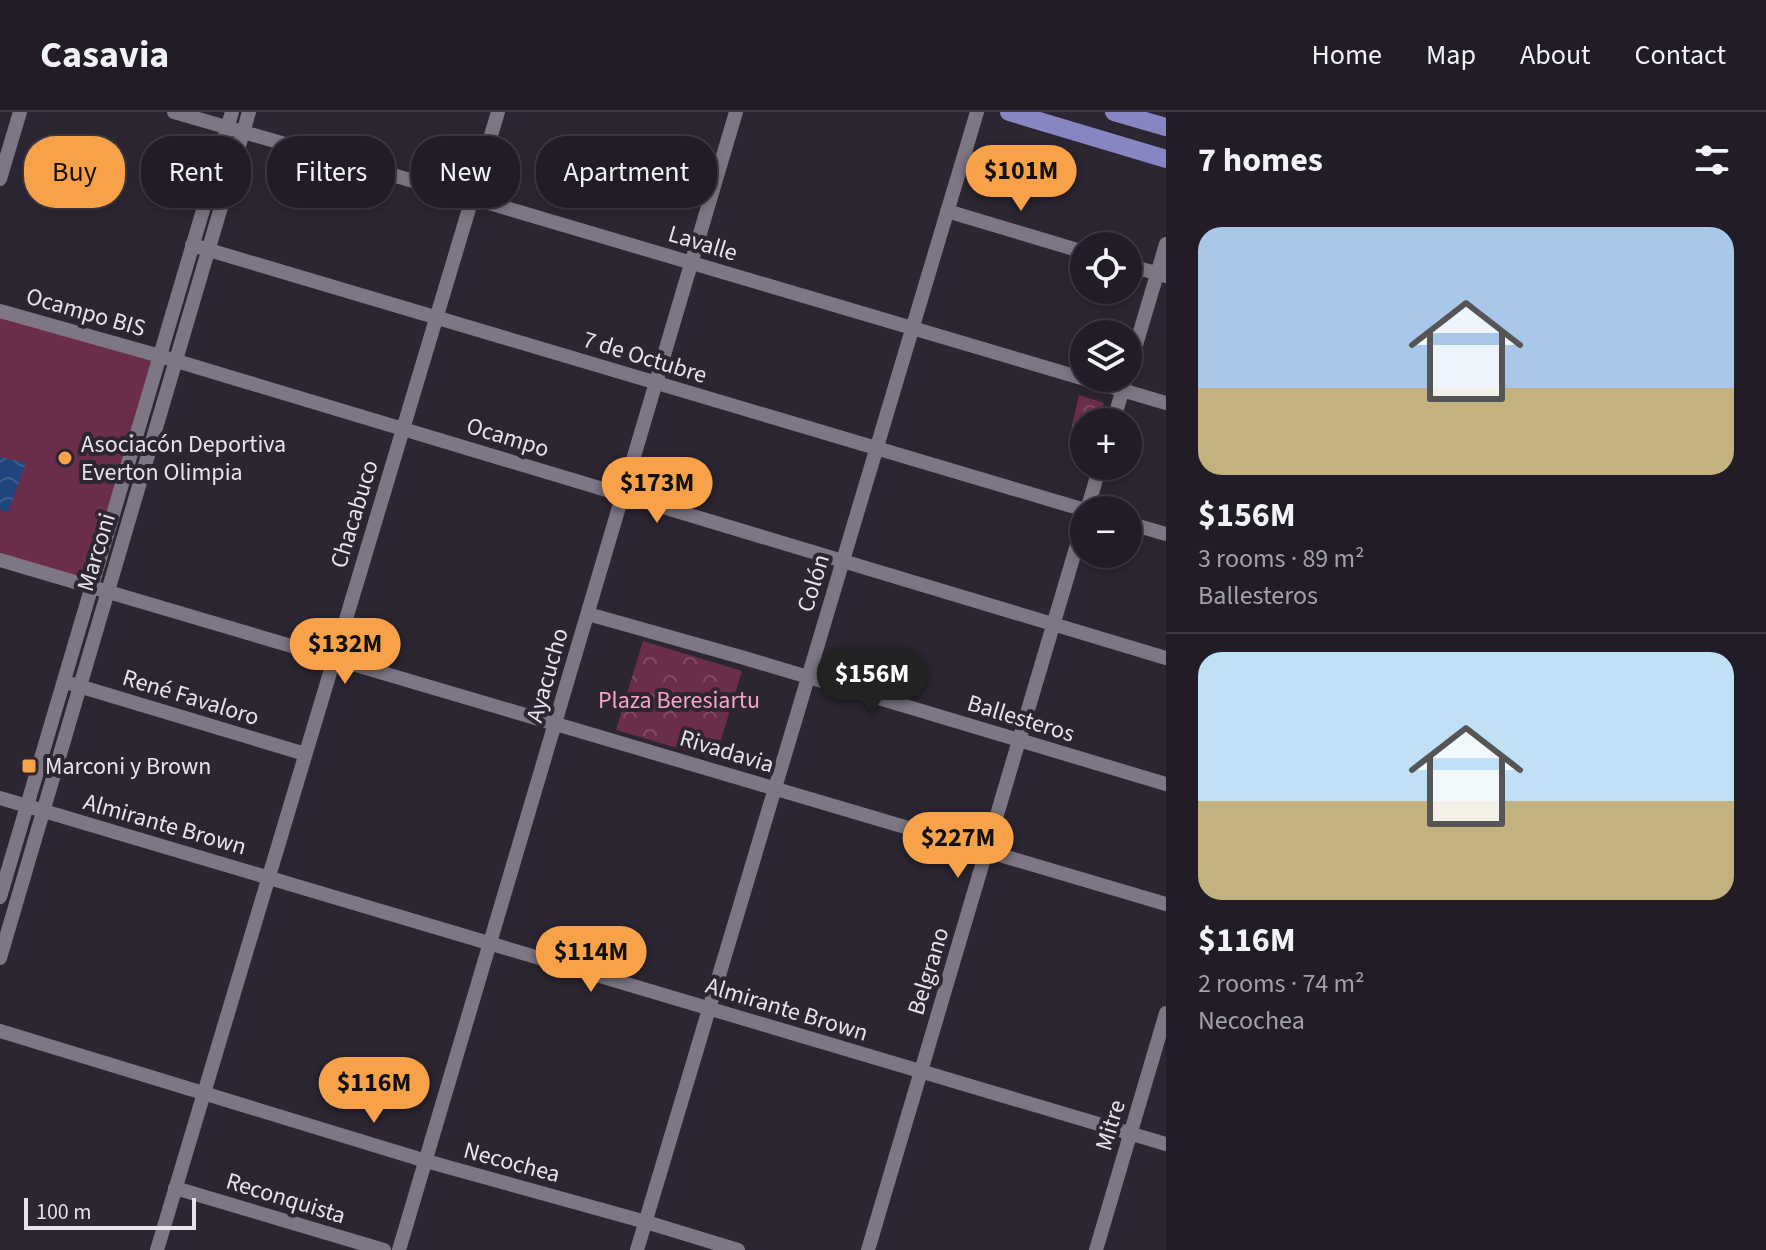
<!DOCTYPE html>
<html lang="en">
<head>
<meta charset="utf-8">
<style>
	:root { --surface:#211c26; --page:#29252e; --text:#f1f3f6; --muted:#a2a1a7; --line:#3e3a43; --accent:#f7a148 }
	body { margin:0; font-family:"Source Sans 3",sans-serif; background:var(--page); color:var(--text); height:100vh; display:flex; flex-direction:column; font-size:30px; white-space:nowrap }
	* { box-sizing:border-box; margin:0 }
	p { font-size:26px; color:var(--muted) }
	.icon { flex:none; width:44px; height:44px; fill:none; stroke:currentColor; stroke-width:2; stroke-linecap:round; stroke-linejoin:round }
	.map { position:relative; flex:1; overflow:hidden }
	.drawer { display:flex; flex-direction:column; background:var(--surface); width:600px }
	.drawer>* { flex:none }
	.hud { position:absolute; left:24px; top:24px; width:760px; height:72px; display:flex; gap:16px }
	.fabs { position:absolute; left:1070px; top:120px; display:grid; gap:16px }
	.fabs a { display:grid; place-items:center; width:72px; height:72px; border-radius:50%; background:var(--surface); box-shadow:0 4px 12px #0003,0 0 0 2px var(--line); font-size:40px }
	.scale { position:absolute; left:24px; bottom:20px; width:172px; box-sizing:border-box; padding-left:8px; border:4px solid #e6e3eb; border-top:0; font-size:22px; line-height:28px; white-space:nowrap; color:#e6e3eb; -webkit-text-stroke:6px #2c2632; paint-order:stroke }
	.price { position:absolute; translate:-50% -68px; padding:0 18px; border-radius:28px; background:var(--accent); color:#111; font-size:26px; line-height:52px; filter:drop-shadow(0 2px 4px #0008) }
	.price::after { content:''; position:absolute; left:50%; top:48px; width:24px; height:18px; margin-left:-12px; background:inherit; clip-path:polygon(0 0,100% 0,50% 100%) }
	.price.selected { background:#222; color:#fff }
	ul { padding:0; list-style:none }
	li { display:grid; align-content:center; gap:16px; height:424px; padding:0 32px }
	li+li { border-top:2px solid var(--line) }
	li span { display:grid; place-items:center; height:248px; border-radius:24px; color:#555 }
	li>.icon { margin-inline-start:auto }
	span .icon { width:144px; height:144px; fill:#fffc; stroke-width:1 }
	li b { font-size:34px }
	h2 { display:flex; justify-content:space-between; align-items:center; height:96px; padding:0 32px; font-size:34px }
	.chip { padding:0 28px; border-radius:32px; background:var(--surface); box-shadow:0 4px 12px #0003,0 0 0 2px var(--line); font-size:28px; line-height:72px }
	.chip.selected { background:var(--accent); color:#111 }
	header { display:flex; align-items:center; gap:48px; box-sizing:border-box; height:112px; padding:0 40px; background:var(--surface); border-bottom:2px solid var(--line) }
	header strong { font-size:38px }
	nav { display:flex; gap:44px; margin-inline-start:auto; font-size:28px }
	main { display:flex; flex:1; min-height:0 }
	.map>svg:first-child { display:block }
	.park { fill:url(#park-crowns) }
	.pitch { fill:#6b2e4a }
	.water { fill:url(#water-waves) }
	.lines { fill:none; stroke-linecap:round; stroke-linejoin:round }
	.minor { stroke:#7d7785; stroke-width:14 }
	.major { stroke:#8885c3; stroke-width:18 }
	.poi-dot { fill:#f7a148; stroke:#2c2632; stroke-width:3 }
	.labels { text-anchor:middle; stroke-width:8; stroke-linejoin:round; paint-order:stroke }
	.street-label { font-size:24px; fill:#e6e3eb; stroke:#2c2632 }
	.poi-label { font-size:24px; fill:#e6e3eb; stroke:#2c2632; text-anchor:start }
	.park-label { font-size:24px; fill:#f8a4c7; stroke:#2c2632 }
</style>
</head>
<body>
<header>
<strong>Casavia</strong>
<nav><a>Home</a><a>Map</a><a>About</a><a>Contact</a></nav>
</header>
<main>
<div class="map">
<svg width="1166" height="1138" viewBox="0 0 1166 1138">
	<defs>
		<pattern id="park-crowns" width="20" height="18" patternUnits="userSpaceOnUse" patternTransform="scale(2)"><rect width="20" height="18" fill="#6b2e4a"/><path d="M2 6a3 3 0 1 1 6 0M12 15a3 3 0 1 1 6 0" fill="none" stroke="#804c64"/></pattern>
		<pattern id="water-waves" width="16" height="10" patternUnits="userSpaceOnUse" patternTransform="scale(2)"><rect width="16" height="10" fill="#20447c"/><path d="M0 5q4-4 8 0t8 0" fill="none" stroke="#405f8f"/></pattern>
	</defs>
	<rect width="100%" height="100%" fill="#2c2632"/>
	<path class="park" d="M1079,283L1104,291L1098,310H1084V322L1071,318Z
		M643,529L742,559L715,647L616,618Z"/>
	<path class="pitch" d="M0,199L160,244L91,475L0,448Z"/>
	<path class="water" d="M0,345L26,351L8,400L0,398Z"/>
	<g class="lines">
		<path class="minor" d="M174,0L472,86L1166,291
			M0,67L20,0
			M947,99L1084,140
			M192,133L1085,398
			M1128,153L1166,164
			M0,199L160,244L1166,546
			M1128,260L1166,132
			M1113,310L1125,270
			M1087,398L1100,354
			M1128,411L1166,422
			M0,448L1166,792
			M588,502L741,545L1166,672
			M72,572L305,642
			M0,686L1166,1032
			M0,785L232,0
			M0,846L249,0
			M0,919L426,1049L646,1110L738,1138
			M175,1076L384,1138
			M157,1138L498,0
			M399,1138L736,0
			M637,1138L977,0
			M868,1138L1084,409
			M1096,1138L1166,901"/>
		<path class="major" d="M1009,0L1166,47
			M1114,0L1166,15"/>
	</g>
	<g class="poi-dot">
		<circle cx="65" cy="346" r="8"/>
		<rect x="21" y="646" width="16" height="16" rx="4"/>
	</g>
	<g class="labels">
		<g class="street-label">
			<text transform="translate(703 131) rotate(17)" y="8">Lavalle</text>
			<text transform="translate(86 200) rotate(16)" y="8">Ocampo BIS</text>
			<text transform="translate(645 245) rotate(17)" y="8">7 de Octubre</text>
			<text transform="translate(508 325) rotate(17)" y="8">Ocampo</text>
			<text transform="translate(354 402) rotate(-73)" y="8">Chacabuco</text>
			<text transform="translate(96 440) rotate(-73)" y="8">Marconi</text>
			<text transform="translate(813 471) rotate(-73)" y="8">Colón</text>
			<text transform="translate(547 563) rotate(-74)" y="8">Ayacucho</text>
			<text transform="translate(191 585) rotate(17)" y="8">René Favaloro</text>
			<text transform="translate(1021 606) rotate(17)" y="8">Ballesteros</text>
			<text transform="translate(727 639) rotate(17)" y="8">Rivadavia</text>
			<text transform="translate(165 712) rotate(16)" y="8">Almirante Brown</text>
			<text transform="translate(928 859) rotate(-73)" y="8">Belgrano</text>
			<text transform="translate(787 897) rotate(17)" y="8">Almirante Brown</text>
			<text transform="translate(1110 1013) rotate(-73)" y="8">Mitre</text>
			<text transform="translate(512 1050) rotate(15)" y="8">Necochea</text>
			<text transform="translate(286 1086) rotate(17)" y="8">Reconquista</text>
		</g>
		<g class="poi-label">
			<text x="81" y="340">Asociacón Deportiva<tspan x="81" dy="28">Everton Olimpia</tspan></text>
			<text x="45" y="662">Marconi y Brown</text>
		</g>
		<g class="park-label">
			<text x="679" y="596">Plaza Beresiartu</text>
		</g>
	</g>
</svg>
<div class="fabs">
<a><svg class="icon" aria-label="locate" viewBox="0 0 24 24"><circle cx="12" cy="12" r="6"/><path d="M12 2v4M12 18v4M2 12h4M18 12h4"/></svg></a>
<a><svg class="icon" aria-label="layers" viewBox="0 0 24 24"><path d="M12 4l9 5-9 5-9-5zM3 14l9 5 9-5"/></svg></a>
<a>+</a>
<a>−</a>
</div>
<div class="scale">100 m</div>
<b class="price" style="left:1021px;top:101px">$101M</b>
<b class="price" style="left:657px;top:413px">$173M</b>
<b class="price" style="left:345px;top:574px">$132M</b>
<b class="price selected" style="left:872px;top:604px">$156M</b>
<b class="price" style="left:958px;top:768px">$227M</b>
<b class="price" style="left:591px;top:882px">$114M</b>
<b class="price" style="left:374px;top:1013px">$116M</b>
<div class="hud">
<a class="chip selected">Buy</a>
<a class="chip">Rent</a>
<a class="chip">Filters</a>
<a class="chip">New</a>
<a class="chip">Apartment</a>
</div>
</div>
<section class="drawer">
<h2>7 homes<svg class="icon" aria-label="filters" viewBox="0 0 24 24"><path d="M4 7h16M4 17h16"/><circle cx="9" cy="7" r="2"/><circle cx="15" cy="17" r="2"/></svg></h2>
<ul>
<li><span style="background:linear-gradient(#a9c7e8 65%,#c2b280 0)"><svg class="icon" aria-label="home" viewBox="0 0 24 24"><path d="M3 11l9-7 9 7M6 9v11h12V9"/></svg></span><div><b>$156M</b><p>3 rooms · 89 m²</p><p>Ballesteros</p></div></li>
<li><span style="background:linear-gradient(#bfe0f5 60%,#c2b280 0)"><svg class="icon" aria-label="home" viewBox="0 0 24 24"><path d="M3 11l9-7 9 7M6 9v11h12V9"/></svg></span><div><b>$116M</b><p>2 rooms · 74 m²</p><p>Necochea</p></div></li>
</ul>
</section>
</main>
</body>
</html>
